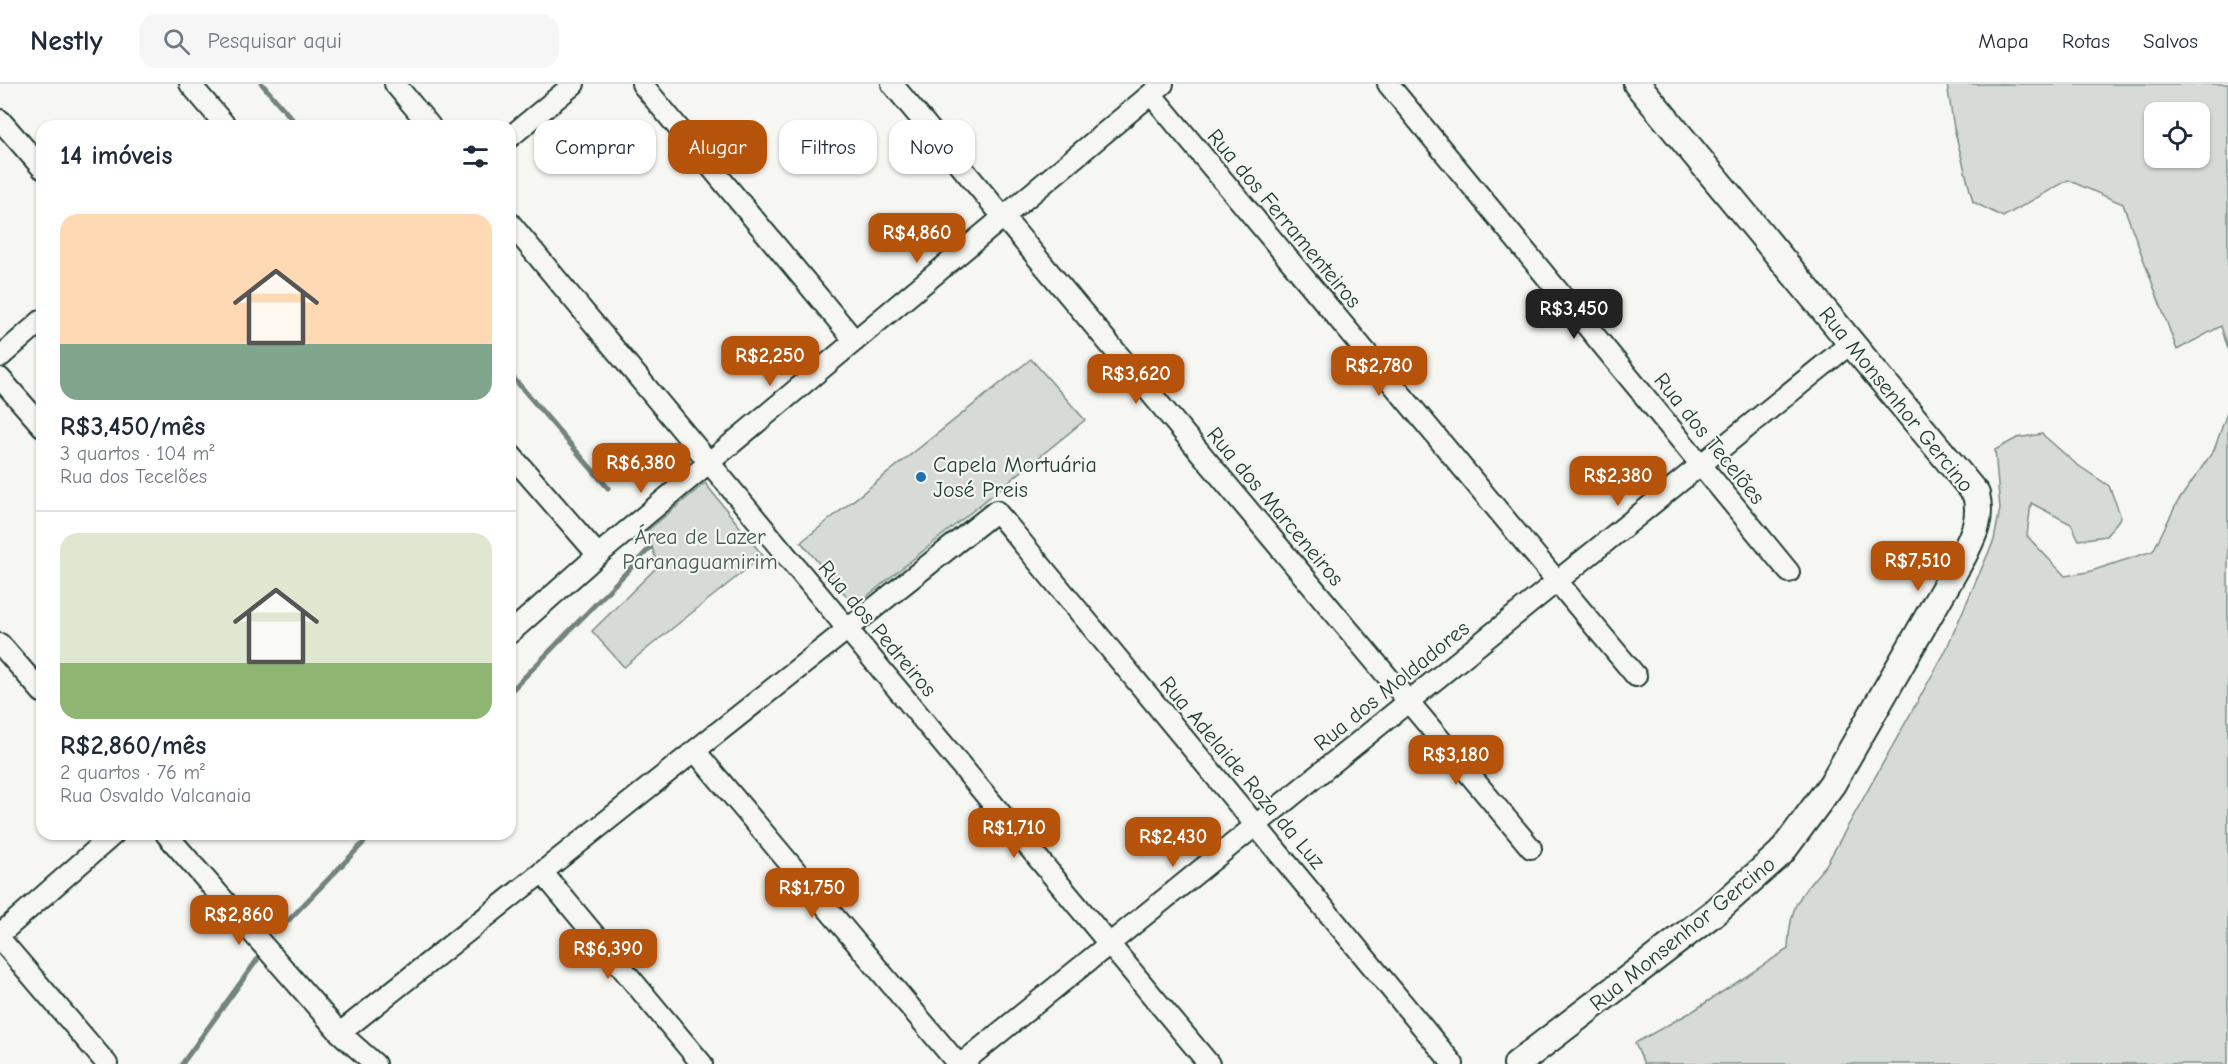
<!DOCTYPE html>
<html lang="pt">
<head>
<meta charset="utf-8">
<style>
	:root { --surface:#fff; --page:#f6f6f7; --text:#1f2937; --muted:#747a83; --line:#e0e1e3; --accent:#b45309 }
	body { margin:0; font-family:"Comic Neue",sans-serif; background:var(--page); color:var(--text); height:100vh; display:flex; flex-direction:column; font-size:22px; white-space:nowrap }
	* { box-sizing:border-box; margin:0 }
	p { font-size:20px; color:var(--muted) }
	.icon { flex:none; width:33px; height:33px; fill:none; stroke:currentColor; stroke-width:2; stroke-linecap:round; stroke-linejoin:round }
	.map { position:relative; flex:1; overflow:hidden }
	.drawer { position:absolute; left:36px; top:36px; width:480px; height:720px; display:flex; flex-direction:column; background:var(--surface); border-radius:18px; box-shadow:0 2px 4px #0004 }
	.drawer>* { flex:none }
	.guide { position:absolute; left:534px; top:36px; width:570px; height:54px; display:flex; gap:12px }
	.buttons { position:absolute; left:2144px; top:18px; display:grid; gap:12px }
	.buttons a { display:grid; place-items:center; width:66px; height:66px; border-radius:12px; background:var(--surface); box-shadow:0 2px 4px #0004; font-size:30px }
	.price { position:absolute; translate:-50% -51px; padding:0 14px; border-radius:12px; background:var(--accent); color:#fff; font-size:20px; line-height:39px; filter:drop-shadow(0 2px 3px #0008) }
	.price::after { content:''; position:absolute; left:50%; top:36px; width:18px; height:14px; margin-left:-9px; background:inherit; clip-path:polygon(0 0,100% 0,50% 100%) }
	.price.active { background:#222; color:#fff }
	ul { padding:0; list-style:none }
	li { display:grid; align-content:center; gap:12px; height:318px; padding:0 24px }
	li+li { border-top:2px solid var(--line) }
	li span { display:grid; place-items:center; height:186px; border-radius:18px; color:#555 }
	li>.icon { margin-inline-start:auto }
	span .icon { width:108px; height:108px; fill:#fffc; stroke-width:1 }
	li b { font-size:26px }
	h2 { display:flex; justify-content:space-between; align-items:center; height:72px; padding:0 24px; font-size:26px }
	.tag { padding:0 21px; border-radius:18px; background:var(--surface); box-shadow:0 2px 4px #0004; font-size:21px; line-height:54px }
	.tag.active { background:var(--accent); color:#fff }
	header { display:flex; align-items:center; gap:36px; box-sizing:border-box; height:84px; padding:0 30px; background:var(--surface); border-bottom:2px solid var(--line) }
	header strong { font-size:28px }
	nav { display:flex; gap:33px; margin-inline-start:auto; font-size:21px }
	.search { width:420px; height:54px; background:var(--page); display:flex; align-items:center; gap:15px; box-sizing:border-box; padding:0 21px; border-radius:18px; color:var(--muted); font-size:22px }
	.map>svg:first-child { display:block }
	.green { fill:#d6dbd6; stroke:#7a8c85; stroke-width:1.5; fill-rule:evenodd }
	.lines { fill:none; stroke-linecap:round; stroke-linejoin:round }
	.stream { stroke:#72847d; stroke-width:5 }
	.minor-casing { stroke:#1f3d34; stroke-width:24 }
	.major-casing { stroke:#1f3d34; stroke-width:30 }
	.minor { stroke:#f6f6f2; stroke-width:20 }
	.major { stroke:#f6f6f2; stroke-width:26 }
	.poi-dot { fill:#1f6fb2; stroke:#f6f6f2; stroke-width:2 }
	.labels { text-anchor:middle; stroke-width:4.5; stroke-linejoin:round; paint-order:stroke }
	.street-label { font-size:22px; fill:#1f3d34; stroke:#f6f6f2 }
	.poi-label { font-size:22px; fill:#1f3d34; stroke:#f6f6f2; text-anchor:start }
	.park-label { font-size:22px; fill:#445d54; stroke:#f6f6f2 }
</style>
</head>
<body>
<header>
<strong>Nestly</strong>
<div class="search"><svg class="icon" aria-label="search" viewBox="0 0 24 24"><circle cx="10" cy="10" r="6"/><path d="M15 15l6 6"/></svg>Pesquisar aqui</div>
<nav><a>Mapa</a><a>Rotas</a><a>Salvos</a></nav>
</header>
<div class="map">
<svg width="2228" height="980" viewBox="0 0 2228 980">
	<rect width="100%" height="100%" fill="#f6f6f2"/>
	<filter id="ink" filterUnits="userSpaceOnUse"><feTurbulence type="fractalNoise" baseFrequency=".0167" numOctaves="2"/><feDisplacementMap in="SourceGraphic" scale="12" xChannelSelector="R" yChannelSelector="G"/><feConvolveMatrix kernelMatrix="1 2 1 2 8 2 1 2 1" color-interpolation-filters="sRGB"/></filter>
	<g filter="url(#ink)">
		<path class="green" d="M1947,0H2228V265L2221,242L2177,266L2123,120L2068,96L2003,133L1973,118L1954,44ZM2199,28V74H2154V28Z
			M1031,275L1085,336L855,522L801,458Z
			M2228,326V980H1644L1635,959L1693,927L1788,865C1790,820 1798,814 1826,781L1945,568L1994,456L2000,425L1995,366L2017,354L2042,350L2076,380L2109,402L2121,433L2106,452L2079,456L2071,440L2031,419L2027,452L2065,492L2088,488L2153,467L2177,419L2214,366Z
			M705,399L763,472L624,583L592,547L658,482L647,447Z"/>
		<g class="lines">
			<path class="stream" d="M262,0L298,42
				M510,290L608,404
				M510,608L650,464
				M285,840L372,750
				M182,980L257,876"/>
			<defs>
				<path id="minor" d="M190,0L226,42
					M395,0L430,42
					M642,0L855,257
					M892,0L1531,764
					M1388,0L1789,488
					M1151,10L1636,592
					M0,36L42,84
					M510,53L574,0
					M510,139L1209,980
					M0,273L42,236
					M0,294L42,342
					M510,370L598,471
					M510,549L598,471L1163,0
					M0,560L42,608
					M695,667L958,980
					M166,750L340,949L375,980
					M542,788L702,980
					M0,850L114,750
					M0,855L107,980
					M340,949L996,427L1453,980
					M961,980L1851,259"/>
				<path id="major" d="M1517,980L1716,827L1781,769L1832,700L1963,472C1974,450 1982,435 1976,410L1637,0"/>
			</defs>
			<use href="#minor" class="minor-casing"/>
			<use href="#major" class="major-casing"/>
			<use href="#minor" class="minor"/>
			<use href="#major" class="major"/>
		</g>
	</g>
	<circle class="poi-dot" cx="921" cy="393" r="6"/>
	<g class="labels">
		<g class="street-label">
			<text transform="translate(1285 134) rotate(50)" y="8">Rua dos Ferramenteiros</text>
			<text transform="translate(1897 315) rotate(51)" y="8">Rua Monsenhor Gercino</text>
			<text transform="translate(1710 354) rotate(51)" y="8">Rua dos Tecelões</text>
			<text transform="translate(1276 422) rotate(50)" y="8">Rua dos Marceneiros</text>
			<text transform="translate(878 544) rotate(50)" y="8">Rua dos Pedreiros</text>
			<text transform="translate(1391 601) rotate(-39)" y="8">Rua dos Moldadores</text>
			<text transform="translate(1243 688) rotate(50)" y="8">Rua Adelaide Roza da Luz</text>
			<text transform="translate(1682 849) rotate(-39)" y="8">Rua Monsenhor Gercino</text>
		</g>
		<g class="poi-label">
			<text x="933" y="388">Capela Mortuária<tspan x="933" dy="25">José Preis</tspan></text>
		</g>
		<g class="park-label">
			<text x="700" y="460">Área de Lazer<tspan x="700" dy="25">Paranaguamirim</tspan></text>
		</g>
	</g>
</svg>
<div class="buttons">
<a><svg class="icon" aria-label="locate" viewBox="0 0 24 24"><circle cx="12" cy="12" r="6"/><path d="M12 2v4M12 18v4M2 12h4M18 12h4"/></svg></a>
</div>
<b class="price" style="left:917px;top:180px">R$4,860</b>
<b class="price active" style="left:1574px;top:256px">R$3,450</b>
<b class="price" style="left:770px;top:303px">R$2,250</b>
<b class="price" style="left:1379px;top:313px">R$2,780</b>
<b class="price" style="left:1136px;top:321px">R$3,620</b>
<b class="price" style="left:641px;top:410px">R$6,380</b>
<b class="price" style="left:1618px;top:423px">R$2,380</b>
<b class="price" style="left:1918px;top:508px">R$7,510</b>
<b class="price" style="left:1456px;top:702px">R$3,180</b>
<b class="price" style="left:1014px;top:775px">R$1,710</b>
<b class="price" style="left:1173px;top:784px">R$2,430</b>
<b class="price" style="left:812px;top:835px">R$1,750</b>
<b class="price" style="left:239px;top:862px">R$2,860</b>
<b class="price" style="left:608px;top:896px">R$6,390</b>
<div class="guide">
<a class="tag">Comprar</a>
<a class="tag active">Alugar</a>
<a class="tag">Filtros</a>
<a class="tag">Novo</a>
</div>
<section class="drawer">
<h2>14 imóveis<svg class="icon" aria-label="filters" viewBox="0 0 24 24"><path d="M4 7h16M4 17h16"/><circle cx="9" cy="7" r="2"/><circle cx="15" cy="17" r="2"/></svg></h2>
<ul>
<li><span style="background:linear-gradient(#ffd9b3 70%,#7fa58c 0)"><svg class="icon" aria-label="home" viewBox="0 0 24 24"><path d="M3 11l9-7 9 7M6 9v11h12V9"/></svg></span><div><b>R$3,450/mês</b><p>3 quartos · 104 m²</p><p>Rua dos Tecelões</p></div></li>
<li><span style="background:linear-gradient(#dfe7d0 70%,#8fb573 0)"><svg class="icon" aria-label="home" viewBox="0 0 24 24"><path d="M3 11l9-7 9 7M6 9v11h12V9"/></svg></span><div><b>R$2,860/mês</b><p>2 quartos · 76 m²</p><p>Rua Osvaldo Valcanaia</p></div></li>
</ul>
</section>
</div>
</body>
</html>
